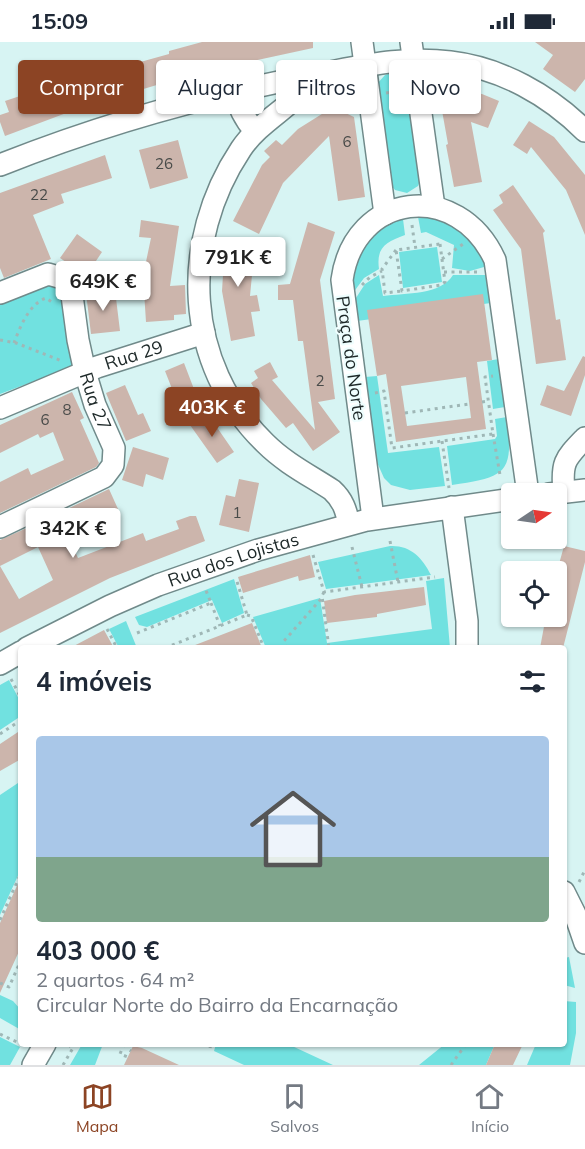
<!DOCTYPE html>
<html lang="pt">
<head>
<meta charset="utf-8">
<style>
	:root { --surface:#fff; --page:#f2f2f3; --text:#1f2937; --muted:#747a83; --line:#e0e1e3; --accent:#8c4424 }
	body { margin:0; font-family:Mulish,sans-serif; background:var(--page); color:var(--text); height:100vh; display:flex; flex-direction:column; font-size:22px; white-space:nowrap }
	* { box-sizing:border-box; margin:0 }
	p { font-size:20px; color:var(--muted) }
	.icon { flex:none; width:33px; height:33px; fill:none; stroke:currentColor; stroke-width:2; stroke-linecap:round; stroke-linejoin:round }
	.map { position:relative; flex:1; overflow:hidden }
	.drawer { position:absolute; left:18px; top:603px; width:549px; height:402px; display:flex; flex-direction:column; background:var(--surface); border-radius:6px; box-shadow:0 2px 4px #0004 }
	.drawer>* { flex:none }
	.banner { position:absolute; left:18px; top:18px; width:549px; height:54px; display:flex; gap:12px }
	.needle { width:39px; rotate:77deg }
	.controls { position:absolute; left:501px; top:441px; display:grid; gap:12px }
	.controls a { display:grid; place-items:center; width:66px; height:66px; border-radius:6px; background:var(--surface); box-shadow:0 2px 4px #0004; font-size:30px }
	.price { position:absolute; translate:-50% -51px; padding:0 14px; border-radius:6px; background:#fff; color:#222; font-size:20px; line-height:39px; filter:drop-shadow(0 2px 3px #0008) }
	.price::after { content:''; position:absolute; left:50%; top:36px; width:18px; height:14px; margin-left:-9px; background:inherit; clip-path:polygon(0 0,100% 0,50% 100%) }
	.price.active { background:var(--accent); color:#fff }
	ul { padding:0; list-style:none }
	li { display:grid; align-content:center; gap:12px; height:318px; padding:0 18px }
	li+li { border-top:2px solid var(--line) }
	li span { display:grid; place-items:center; height:186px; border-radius:6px; color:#555 }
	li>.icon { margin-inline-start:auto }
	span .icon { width:108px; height:108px; fill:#fffc; stroke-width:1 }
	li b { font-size:26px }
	h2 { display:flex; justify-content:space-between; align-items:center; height:72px; padding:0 18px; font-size:26px }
	.tag { padding:0 21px; border-radius:6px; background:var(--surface); box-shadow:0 2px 4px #0004; font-size:21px; line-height:54px }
	.tag.active { background:var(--accent); color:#fff }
	.status { display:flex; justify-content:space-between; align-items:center; height:42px; padding:0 30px; background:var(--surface); direction:ltr }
	.status svg { height:16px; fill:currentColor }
	.tab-bar { display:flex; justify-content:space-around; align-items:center; height:84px; border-top:2px solid var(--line); background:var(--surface); font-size:16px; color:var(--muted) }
	.tab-bar a { display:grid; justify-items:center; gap:3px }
	.tab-bar .active { color:var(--accent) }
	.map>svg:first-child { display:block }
	.green { fill:#71e1e0 }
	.building { fill:#ccb5ac; fill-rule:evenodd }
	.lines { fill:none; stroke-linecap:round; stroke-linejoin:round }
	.minor-casing { stroke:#708a8a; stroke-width:24 }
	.path { stroke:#9fb7b6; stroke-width:3; stroke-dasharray:3 4.5; stroke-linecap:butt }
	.minor { stroke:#fff; stroke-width:21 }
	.labels { text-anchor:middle; stroke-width:4.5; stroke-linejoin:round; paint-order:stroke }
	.number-label { font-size:15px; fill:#494b49 }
	.street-label { font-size:18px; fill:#1d2828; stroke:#eefefe }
</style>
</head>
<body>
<div class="status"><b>15:09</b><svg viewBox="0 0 49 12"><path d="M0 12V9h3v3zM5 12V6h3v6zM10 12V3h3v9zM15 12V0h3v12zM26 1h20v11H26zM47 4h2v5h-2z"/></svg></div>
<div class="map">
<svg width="585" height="1023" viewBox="0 0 585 1023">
	<rect width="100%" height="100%" fill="#d7f4f3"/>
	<path class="green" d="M391,31L403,34L407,38L420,139L418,144L407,151L395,148L391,143L377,42L385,33Z
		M424,174L450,181L471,197L485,221L484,225L470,229L452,226L454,203L426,190L421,191L418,175Z
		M403,177L405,193C386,200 376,205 379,227L364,236L353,251C352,219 369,185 403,177Z
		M437,205L442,240L403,246L399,210Z
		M379,233L383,254C406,251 441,253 453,233H485L487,234L491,261L357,279L354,259L365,242Z
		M58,242L65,251L74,324L0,352V261L41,243Z
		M499,317L505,365L493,367L487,319Z
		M377,334L388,411L439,405L445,444L410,448L391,443L384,436L376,418L365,335Z
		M507,375C514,432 506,435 452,443L447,404L495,397L497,394L495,377Z
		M390,504C410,503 422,515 431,533L326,547L318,520Z
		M444,536L450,606H266L253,575L320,556L327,601L432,587L426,539Z
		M234,537L244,571L222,581L212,558L147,585L139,583L135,575Z
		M126,579L137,606H119L109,587Z
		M9,638L21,661V674L0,688V643Z
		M21,739V827L0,873V753Z
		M564,911L565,916L569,915L575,946L564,943Z
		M0,953L13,959L21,968V988L0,976Z
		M564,959L576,960V991L570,1023H527L536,1002H564Z
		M0,995L20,1005L10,1023H0Z
		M79,1002H103L95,1023H70L81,1004Z
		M216,1002H281L292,1004L333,1023H244L214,1009Z
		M445,1002H495L486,1023H419Z"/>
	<path class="building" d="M202,0H313V6L216,27L170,39L77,67L5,94L0,80V73L9,70L5,59L107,25L108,29L169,12V9Z
		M535,0H585V37L575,50L543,27L553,13Z
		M457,47L482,52L499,59L488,86L471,80L482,140L454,145L446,103L448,102L441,63Z
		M333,65L354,75L365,155L338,159L329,94L283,141L259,192L233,179L262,123L270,115L264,109L276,98L282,103L298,87Z
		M529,79L554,95L585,133V193L566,148L531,105L527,112L513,103Z
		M178,98L188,136L150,147L139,108Z
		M105,113L112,136L61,152L64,161L33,173L51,217L4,236L0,226V151Z
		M513,143L545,189L543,191L556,278L560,277L566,318L536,322L521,207L493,168L503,161L499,153Z
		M141,178L179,184L170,244L185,243L186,272L174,273V278L146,280L143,234L151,196L139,195Z
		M308,180L335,190L320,238L335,357L318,360L340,390L313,409L293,381L286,386L261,357L251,341L258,336L254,329L270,320L278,335L272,338L315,388L303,299H298L293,258H278V243L290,242Z
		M77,192L102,210L86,234L60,216Z
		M228,199L255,202L250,254L257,253L260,269L251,270L255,294L231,299L222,249L223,233L215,232L218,205L227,207Z
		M115,248L120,289L91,292L86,251Z
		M483,252L492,318L477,320L486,387L396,400L386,332L377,334L367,268ZM466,335L471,376L407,384L401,344Z
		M583,314L585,315V333L571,374L540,363L547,343L564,349Z
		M184,321L197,355L178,362L165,329Z
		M125,343L138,373L143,371L151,389L126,399L106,351Z
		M72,350L84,376L80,378L99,421L96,425L0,471V440L28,426L31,433L64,418L53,390L40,396L38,392L0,411V383Z
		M207,371L234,410L217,421L190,383Z
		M133,405L169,416L163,438L146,432L143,445L122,438Z
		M239,437L259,441L249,490L219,483L226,453L235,455Z
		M109,447L118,467L66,491L78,516L143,491L146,499L179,487L176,479L190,474H196L205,499L110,536L0,591V498L40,480ZM38,505L53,538L19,557L0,524Z
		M564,504L585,509V520L563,606H540L546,574H556V533Z
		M310,513L315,535L299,539L298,534L243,551L238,535Z
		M424,545L426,563L377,572V575L327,581L324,559L355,553Z
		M252,581L262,606H190V605Z
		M104,588L114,606H70Z
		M21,688V717L0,729V702Z
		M21,835V905L0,951V881Z
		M495,1002H523L513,1023H486Z
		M133,1004L142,1006L179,1023H124Z"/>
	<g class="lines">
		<defs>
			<g id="minor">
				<path d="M362,0L385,172"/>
				<path d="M411,0L434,165"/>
				<path d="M308,33L310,41C290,66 259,80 241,107C179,200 184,322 265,401C285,421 309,433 332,448C343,458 346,468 349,482"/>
				<path d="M235,49C238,64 245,78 255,89"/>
				<path d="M0,123C103,82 210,52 319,32C363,24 405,14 450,20C501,26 549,53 585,89"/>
				<path id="s1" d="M0,251L48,232L62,236L71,246L78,298L85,330L95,363L114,406L113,423L104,435L0,485"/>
				<path id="s2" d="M0,366L97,325L204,291"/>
				<path d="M564,450C561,420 565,417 585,396"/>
				<path d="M549,452L585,448"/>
				<path d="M452,465L467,579V606"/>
				<path d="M373,476L342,238C354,150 458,137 495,218L528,452"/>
				<path id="s3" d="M27,606L110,564L158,543L258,508L367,478L512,457"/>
				<path d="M0,622L21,610"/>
				<path d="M564,850L575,872L585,901"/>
				<path d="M33,1023L45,1002"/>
			</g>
		</defs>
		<use href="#minor" class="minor-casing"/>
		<path class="path" d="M386,51L400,49
			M412,183L415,205
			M440,202L445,240L441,243L402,249L396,208Z
			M396,208L382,227L385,251L402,249
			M442,217L463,202
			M444,230H478
			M362,243L370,235L382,229
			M0,298L16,301L62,319
			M14,301C20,285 29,262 46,256L53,261
			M375,351L384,349L392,406L493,392L485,335L493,334
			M482,360L489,359
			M405,371L469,362
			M493,392L500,433
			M442,399L449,446
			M390,499L398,540
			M352,505L362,545
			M313,513L324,550L435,535
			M324,550L322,554L329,606
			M211,561L220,584
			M247,573L251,574L264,606
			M107,587L117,606
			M137,591L211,561L205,546
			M165,606L247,573L236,536
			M286,606L284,599L322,556
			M11,637L21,656
			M0,692L21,678
			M579,840L585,828
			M0,878L21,831
			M0,941L9,945L21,918
			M0,992L23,1003
			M124,1002L120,1012L128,1015
			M130,1002L128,1007L131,1009
			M210,1006L211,1002
			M63,1023L73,1006L67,1002
			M451,1023L466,1002"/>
		<use href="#minor" class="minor"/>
	</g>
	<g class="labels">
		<g class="number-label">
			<text x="347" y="105">6</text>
			<text x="164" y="127">26</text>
			<text x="39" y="158">22</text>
			<text x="320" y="344">2</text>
			<text x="67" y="373">8</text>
			<text x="45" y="383">6</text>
			<text x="237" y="476">1</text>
		</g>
		<g class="street-label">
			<text dy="6" stroke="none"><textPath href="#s2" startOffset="144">Rua 29</textPath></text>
			<text transform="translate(351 316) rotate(82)" y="6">Praça do Norte</text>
			<text dy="6" stroke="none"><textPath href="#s1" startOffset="196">Rua 27</textPath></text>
			<text dy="6" stroke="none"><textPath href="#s3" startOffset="225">Rua dos Lojistas</textPath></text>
		</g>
	</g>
</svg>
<div class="controls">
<a><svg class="needle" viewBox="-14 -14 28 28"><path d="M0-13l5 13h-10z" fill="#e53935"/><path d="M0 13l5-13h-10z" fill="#747a83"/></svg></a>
<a><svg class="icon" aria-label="locate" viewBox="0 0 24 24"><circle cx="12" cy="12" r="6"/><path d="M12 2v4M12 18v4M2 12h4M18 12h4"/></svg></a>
</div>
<b class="price" style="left:238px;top:246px">791K €</b>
<b class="price" style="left:103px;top:270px">649K €</b>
<b class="price active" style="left:212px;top:396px">403K €</b>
<b class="price" style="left:73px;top:517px">342K €</b>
<div class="banner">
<a class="tag active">Comprar</a>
<a class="tag">Alugar</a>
<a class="tag">Filtros</a>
<a class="tag">Novo</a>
</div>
<section class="drawer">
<h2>4 imóveis<svg class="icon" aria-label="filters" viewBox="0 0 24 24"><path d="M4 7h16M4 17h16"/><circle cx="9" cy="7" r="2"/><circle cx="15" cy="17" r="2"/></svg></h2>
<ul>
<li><span style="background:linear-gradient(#a9c7e8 65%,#7fa58c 0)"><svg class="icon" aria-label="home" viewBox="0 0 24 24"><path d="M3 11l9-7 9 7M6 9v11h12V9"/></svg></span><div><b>403 000 €</b><p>2 quartos · 64 m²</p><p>Circular Norte do Bairro da Encarnação</p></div></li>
</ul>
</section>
</div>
<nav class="tab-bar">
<a class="active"><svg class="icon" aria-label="map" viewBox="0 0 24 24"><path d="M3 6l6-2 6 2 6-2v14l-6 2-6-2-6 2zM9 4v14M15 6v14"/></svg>Mapa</a>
<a><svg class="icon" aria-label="saved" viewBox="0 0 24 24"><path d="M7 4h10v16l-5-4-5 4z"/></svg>Salvos</a>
<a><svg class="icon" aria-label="home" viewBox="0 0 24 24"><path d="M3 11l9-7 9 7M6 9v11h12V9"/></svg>Início</a>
</nav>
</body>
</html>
